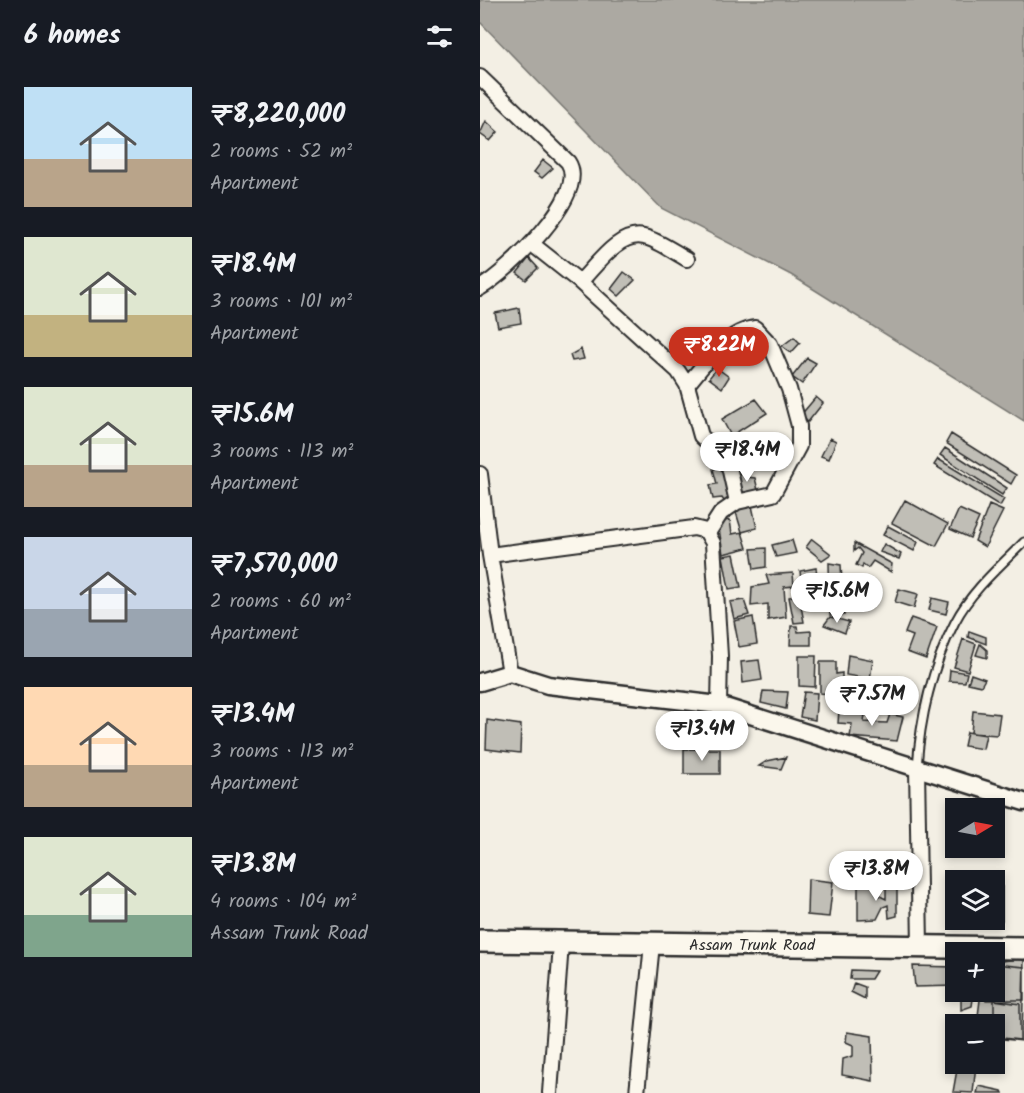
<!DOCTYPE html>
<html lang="en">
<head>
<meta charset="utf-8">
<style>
	:root { --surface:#171b24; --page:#20242c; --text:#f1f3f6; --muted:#9ea1a6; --accent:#c8321e }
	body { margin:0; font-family:Kalam,sans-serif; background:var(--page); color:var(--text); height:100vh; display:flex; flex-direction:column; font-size:22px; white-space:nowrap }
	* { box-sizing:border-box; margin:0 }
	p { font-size:20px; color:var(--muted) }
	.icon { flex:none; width:33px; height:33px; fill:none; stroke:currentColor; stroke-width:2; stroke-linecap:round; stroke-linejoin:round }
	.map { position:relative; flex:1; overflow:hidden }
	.side { display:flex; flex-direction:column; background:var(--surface); width:480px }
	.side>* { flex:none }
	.needle { width:39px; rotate:80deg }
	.fabs { position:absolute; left:465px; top:798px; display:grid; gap:12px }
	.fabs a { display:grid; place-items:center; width:60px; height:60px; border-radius:0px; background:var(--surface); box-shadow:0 3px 9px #0003; font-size:30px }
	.price { position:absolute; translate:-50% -51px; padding:0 14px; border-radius:21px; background:#fff; color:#222; font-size:20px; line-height:39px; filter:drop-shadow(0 2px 3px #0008) }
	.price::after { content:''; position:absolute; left:50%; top:36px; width:18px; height:14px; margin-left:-9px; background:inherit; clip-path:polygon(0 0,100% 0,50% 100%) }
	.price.current { background:var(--accent); color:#fff }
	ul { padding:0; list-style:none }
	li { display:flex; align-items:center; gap:18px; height:150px; padding:0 24px }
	li span { display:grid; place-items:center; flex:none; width:168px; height:120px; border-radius:0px; color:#555 }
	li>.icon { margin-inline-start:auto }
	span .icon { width:72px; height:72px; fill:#fffc; stroke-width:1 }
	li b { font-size:26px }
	h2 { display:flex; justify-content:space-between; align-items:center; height:72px; padding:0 24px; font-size:26px }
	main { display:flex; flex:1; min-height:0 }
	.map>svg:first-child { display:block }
	.water { fill:#aca9a2; stroke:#787772; stroke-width:1.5 }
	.building { fill:#c0beb6; stroke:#2b2b2b; stroke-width:1.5 }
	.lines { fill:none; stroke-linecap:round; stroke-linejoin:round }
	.service-casing { stroke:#2b2b2b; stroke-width:11 }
	.minor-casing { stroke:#2b2b2b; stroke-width:18 }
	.tertiary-casing { stroke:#2b2b2b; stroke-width:21 }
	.primary-casing { stroke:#2b2b2b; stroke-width:26 }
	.service { stroke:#fbf7ec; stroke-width:7 }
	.minor { stroke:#fbf7ec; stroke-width:14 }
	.tertiary { stroke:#fbf7ec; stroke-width:16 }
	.primary { stroke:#fbf7ec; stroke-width:21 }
	.labels { text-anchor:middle; stroke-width:4.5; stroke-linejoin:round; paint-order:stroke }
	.street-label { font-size:16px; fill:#2b2b2b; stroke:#fbf7ec }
</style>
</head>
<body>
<main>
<section class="side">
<h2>6 homes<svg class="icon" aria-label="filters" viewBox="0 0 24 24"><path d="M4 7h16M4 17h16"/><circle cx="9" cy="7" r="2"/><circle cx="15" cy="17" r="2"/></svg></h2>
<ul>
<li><span style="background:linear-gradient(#bfe0f5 60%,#b9a48a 0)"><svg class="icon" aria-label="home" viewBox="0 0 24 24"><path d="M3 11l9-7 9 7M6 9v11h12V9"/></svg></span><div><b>₹8,220,000</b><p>2 rooms · 52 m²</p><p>Apartment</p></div></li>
<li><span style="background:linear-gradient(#dfe7d0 65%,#c2b280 0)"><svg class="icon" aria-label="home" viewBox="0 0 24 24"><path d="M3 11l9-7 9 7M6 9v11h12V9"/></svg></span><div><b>₹18.4M</b><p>3 rooms · 101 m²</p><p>Apartment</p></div></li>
<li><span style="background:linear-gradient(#dfe7d0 65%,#b9a48a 0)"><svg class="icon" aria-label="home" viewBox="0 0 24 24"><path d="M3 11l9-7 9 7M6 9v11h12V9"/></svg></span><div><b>₹15.6M</b><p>3 rooms · 113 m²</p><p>Apartment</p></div></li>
<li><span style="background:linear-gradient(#c9d6e8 60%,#9aa5b1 0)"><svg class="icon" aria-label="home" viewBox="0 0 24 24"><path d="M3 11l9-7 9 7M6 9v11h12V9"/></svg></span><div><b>₹7,570,000</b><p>2 rooms · 60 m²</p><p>Apartment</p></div></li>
<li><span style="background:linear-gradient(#ffd9b3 65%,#b9a48a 0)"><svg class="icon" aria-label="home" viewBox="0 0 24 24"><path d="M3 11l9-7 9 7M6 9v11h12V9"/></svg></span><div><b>₹13.4M</b><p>3 rooms · 113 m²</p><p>Apartment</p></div></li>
<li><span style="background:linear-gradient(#dfe7d0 65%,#7fa58c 0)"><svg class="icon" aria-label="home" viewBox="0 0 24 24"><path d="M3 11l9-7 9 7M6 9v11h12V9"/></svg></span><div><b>₹13.8M</b><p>4 rooms · 104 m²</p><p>Assam Trunk Road</p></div></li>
</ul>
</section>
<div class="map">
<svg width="544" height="1093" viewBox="0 0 544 1093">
	<rect width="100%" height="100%" fill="#f3efe4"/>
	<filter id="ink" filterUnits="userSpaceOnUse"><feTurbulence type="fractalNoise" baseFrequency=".0167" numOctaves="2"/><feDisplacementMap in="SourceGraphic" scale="12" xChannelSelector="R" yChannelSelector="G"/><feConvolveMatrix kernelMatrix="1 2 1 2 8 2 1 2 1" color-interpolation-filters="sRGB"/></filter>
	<g filter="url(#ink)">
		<path class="water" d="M0,0H544V421L311,275L181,208L0,22Z"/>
		<path class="building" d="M6,121L18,132L10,141L0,134Z
			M63,160L73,168L62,178L54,172Z
			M49,258L58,268L46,280L37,273Z
			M144,272L155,280L139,296L131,289Z
			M39,308L41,323L18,327L15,313Z
			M314,337L320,343L311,353L302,346Z
			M101,349L104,359L92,361L90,355Z
			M327,358L336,363L322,384L312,377Z
			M237,368L249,377L242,388L229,378Z
			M336,397L343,403L328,422L320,416Z
			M276,399L287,413L251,436L242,419Z
			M471,434L536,475L531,484L466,443Z
			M350,438L356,441L349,459L341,456Z
			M465,448L527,488L522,495L460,455Z
			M458,459L524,499L520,506L454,465Z
			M264,462L267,477L275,478L280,498L263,499L255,464Z
			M245,466L255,502L246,504L242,498L233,499L230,485L237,484L233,469Z
			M425,500L468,524L456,546L412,523Z
			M509,505L523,511L505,547L495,541Z
			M272,506L277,528L262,532L255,509Z
			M479,509L499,518L490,538L470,529Z
			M250,520L252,534L262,532L267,548L243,554L238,522Z
			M408,526L438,542L434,551L403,535Z
			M332,539L351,554L342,560L326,547Z
			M312,540L316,553L296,557L292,545Z
			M374,543L412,564L411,572L393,561L388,568L383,564L382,568L376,565L382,553L378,548L374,551Z
			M404,544L421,554L419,559L400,552Z
			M286,548V567L274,569L271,549Z
			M254,554L261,587L249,589L243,556Z
			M349,563L361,565L364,615H350Z
			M336,568L339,588L322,589L320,571Z
			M313,573L314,586L304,587L306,617L288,620V604L271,606L272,587L289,584L286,575Z
			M322,589L337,591L339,606L325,607Z
			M419,589L438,594L434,608L415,602Z
			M319,595L324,622L314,623L309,597Z
			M452,598L469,602L466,614L449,610Z
			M264,600L269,615L254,619L250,602Z
			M273,617L277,644L259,647L254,621Z
			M350,617L369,622L365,633L344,625Z
			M431,618L457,627L446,659L427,652L433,636L425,633Z
			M311,626H317L318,632L331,631V645H310Z
			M489,631L506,637V644L488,637Z
			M483,639L496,644L488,671L474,667Z
			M500,644L507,650V658L496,655Z
			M368,655L393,660L390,679L366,675Z
			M319,656H336L335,687L319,686Z
			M279,660L282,680L263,683L261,662Z
			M340,662H356V674L362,673V697L347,699V694L340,693Z
			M470,670L487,673L485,682L469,681Z
			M491,674L505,679L501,686L488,683Z
			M410,680L421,683L420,694L407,693Z
			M367,688L385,694L384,707L363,701Z
			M283,691L308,692L306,709L281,703Z
			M324,692L337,693L335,720L320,717Z
			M359,710L385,715L384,722L407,723L410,714L423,717L417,741L370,737L372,724L358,723Z
			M493,711L520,714L517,735L491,733Z
			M7,720L41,725L40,753L6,749Z
			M487,732L506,735L503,749L484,746Z
			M204,749H240V774H204Z
			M306,757L301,769L279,766L287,761Z
			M502,873L522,875V920L504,923V920H514V880H502Z
			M328,879L353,882L349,917L327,915Z
			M394,883L396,894L406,899V887L417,886V916L409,918L408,905L403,907L397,919L378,920V884Z
			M538,959L544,960L542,1041L514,1038V1024H497L501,992H514V962Z
			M514,964L544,967V1000H506V992H514Z
			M433,966L476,967V986L435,987Z
			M371,970L396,971L391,979H370Z
			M374,983L385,987V999L371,992Z
			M481,992H494L492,1006L481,1010Z
			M514,1000L540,1004V1040L514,1037Z
			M367,1032L392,1036L393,1081L362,1075L363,1059L373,1056V1045L366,1042Z
			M478,1064H496L493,1093L473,1092Z
			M499,1086L522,1091L523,1093H497Z"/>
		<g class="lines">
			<defs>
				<path id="service" d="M437,768C440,719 452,666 475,622C491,591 520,566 544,542"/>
				<path id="minor" d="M0,77L88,162C110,195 27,272 0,288
					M52,244L100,282L198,371L207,385L221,436L248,462L257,502
					M100,282C116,266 139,231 164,237C178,240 194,252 207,259
					M207,385C224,365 247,331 275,328L290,344L309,389L319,426V446L293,494L257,502L241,513L228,533
					M0,474L10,555L30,673
					M10,555L214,528L226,531L233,543L240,656L239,705
					M437,768L440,946
					M70,1093L81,944
					M157,1093L172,944"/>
				<path id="tertiary" d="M0,682L30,673L68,685L239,705L544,802"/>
				<path id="primary" d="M0,941L544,948"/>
			</defs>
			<use href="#service" class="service-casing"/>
			<use href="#minor" class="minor-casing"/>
			<use href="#tertiary" class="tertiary-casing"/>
			<use href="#primary" class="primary-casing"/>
			<use href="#service" class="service"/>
			<use href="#minor" class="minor"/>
			<use href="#tertiary" class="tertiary"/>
			<use href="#primary" class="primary"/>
		</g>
	</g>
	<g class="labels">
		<g class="street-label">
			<text x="272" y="950">Assam Trunk Road</text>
		</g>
	</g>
</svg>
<div class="fabs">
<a><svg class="needle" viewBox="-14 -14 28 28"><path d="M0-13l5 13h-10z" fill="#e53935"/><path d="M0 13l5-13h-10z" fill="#9ea1a6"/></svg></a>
<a><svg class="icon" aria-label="layers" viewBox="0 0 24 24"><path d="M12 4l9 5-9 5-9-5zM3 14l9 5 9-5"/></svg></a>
<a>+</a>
<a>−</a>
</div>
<b class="price current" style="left:239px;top:378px">₹8.22M</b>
<b class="price" style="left:267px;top:483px">₹18.4M</b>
<b class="price" style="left:357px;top:624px">₹15.6M</b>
<b class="price" style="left:392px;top:727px">₹7.57M</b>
<b class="price" style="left:222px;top:762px">₹13.4M</b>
<b class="price" style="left:396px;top:902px">₹13.8M</b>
</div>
</main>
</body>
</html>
